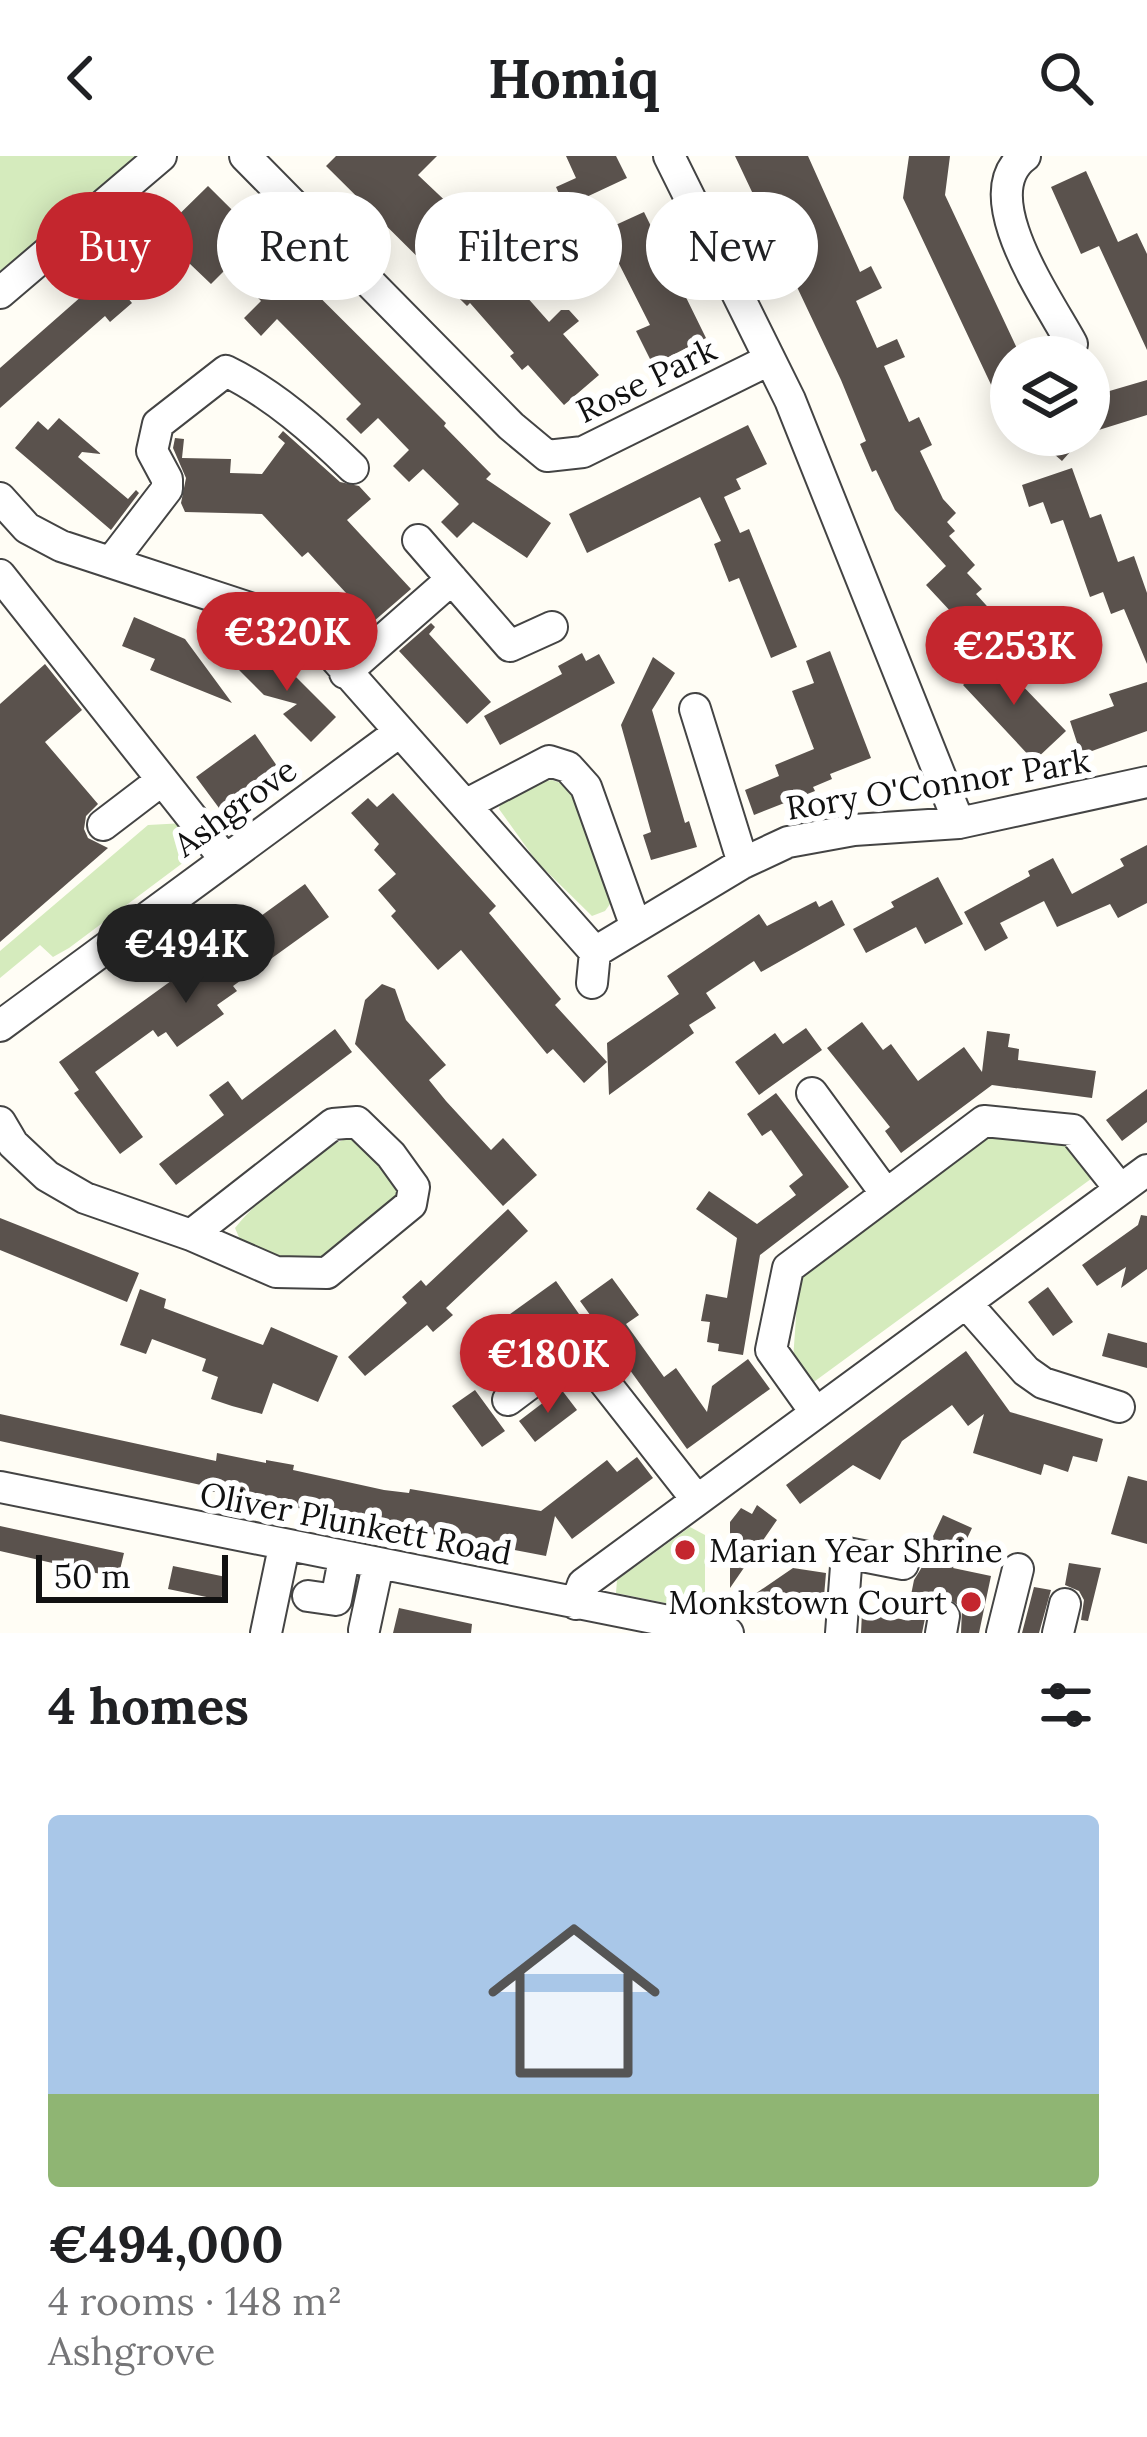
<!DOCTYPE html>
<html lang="en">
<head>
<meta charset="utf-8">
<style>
	:root { --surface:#fff; --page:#f6f6f6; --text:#202124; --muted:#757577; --accent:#c4262e }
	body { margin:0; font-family:Lora,serif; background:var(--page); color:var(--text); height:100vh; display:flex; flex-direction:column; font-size:45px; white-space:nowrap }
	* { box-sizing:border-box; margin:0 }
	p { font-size:39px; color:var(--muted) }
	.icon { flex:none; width:66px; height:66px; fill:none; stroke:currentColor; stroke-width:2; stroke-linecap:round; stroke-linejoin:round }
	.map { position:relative; height:1477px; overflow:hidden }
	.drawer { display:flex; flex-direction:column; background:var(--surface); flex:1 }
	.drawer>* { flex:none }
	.top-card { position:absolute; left:36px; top:36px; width:1077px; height:108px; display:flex; gap:24px }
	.controls { position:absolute; left:990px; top:180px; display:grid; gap:24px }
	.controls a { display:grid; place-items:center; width:120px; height:120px; border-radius:50%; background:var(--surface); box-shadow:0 6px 30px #0003; font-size:60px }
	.scale { position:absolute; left:36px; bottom:30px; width:192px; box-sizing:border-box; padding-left:12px; border:6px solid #111; border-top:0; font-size:33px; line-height:42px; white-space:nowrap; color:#111; -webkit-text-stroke:9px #fff; paint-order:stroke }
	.price { position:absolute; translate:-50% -102px; padding:0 27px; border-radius:42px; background:var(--accent); color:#fff; font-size:39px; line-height:78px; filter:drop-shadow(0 3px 6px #0008) }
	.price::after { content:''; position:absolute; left:50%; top:72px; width:36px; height:27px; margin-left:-18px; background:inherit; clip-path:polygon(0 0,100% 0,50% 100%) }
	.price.active { background:#222; color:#fff }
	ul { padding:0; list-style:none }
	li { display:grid; align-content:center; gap:24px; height:636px; padding:0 48px }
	li span { display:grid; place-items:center; height:372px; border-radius:12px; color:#555 }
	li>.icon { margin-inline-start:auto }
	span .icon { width:216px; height:216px; fill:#fffc; stroke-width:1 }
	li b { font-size:51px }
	h2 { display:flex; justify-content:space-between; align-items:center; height:144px; padding:0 48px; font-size:51px }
	.chip { padding:0 42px; border-radius:54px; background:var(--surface); box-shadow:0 6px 30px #0003; font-size:42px; line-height:108px }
	.chip.active { background:var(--accent); color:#fff }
	header { display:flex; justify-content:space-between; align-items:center; height:156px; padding:0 48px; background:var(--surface); font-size:54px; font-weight:700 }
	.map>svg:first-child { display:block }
	.green { fill:#d5ebbd }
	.building { fill:#5a524d }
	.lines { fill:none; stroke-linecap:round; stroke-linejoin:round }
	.minor-casing { stroke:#444; stroke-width:34 }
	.minor { stroke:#fff; stroke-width:30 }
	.poi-dot { fill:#c4262e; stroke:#fff; stroke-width:4.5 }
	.labels { text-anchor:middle; stroke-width:12; stroke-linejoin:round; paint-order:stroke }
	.street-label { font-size:33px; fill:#111; stroke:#fff }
	.poi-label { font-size:33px; fill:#111; stroke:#fff; text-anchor:start }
</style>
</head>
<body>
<header><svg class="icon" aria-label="back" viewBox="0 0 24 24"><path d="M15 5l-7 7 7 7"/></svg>Homiq<svg class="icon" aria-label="search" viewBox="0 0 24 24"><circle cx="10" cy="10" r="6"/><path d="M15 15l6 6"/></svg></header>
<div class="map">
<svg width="1147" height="1477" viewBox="0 0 1147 1477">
	<rect width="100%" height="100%" fill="#fffdf5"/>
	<path class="green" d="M0,0H148L56,68L0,117Z
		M552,624L578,633L613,744L605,755L592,760L537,706L499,653L500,648L536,627Z
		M185,667L196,690L192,700L69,792L53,801L40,789L0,822V795L148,669Z
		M994,975L1068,983L1095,1020L811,1228L793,1204L799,1118Z
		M348,982C370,987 397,1019 400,1041C339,1097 330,1124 244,1093L235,1072C262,1038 301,1014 336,987Z
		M690,1371L705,1379V1455L616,1437L617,1424Z"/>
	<path class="building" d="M336,0H437L418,19L456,55L465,46L481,61L462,82L506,125L510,122L549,166L561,154H569L579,165L563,178L599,219L564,249L528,209L522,214L510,200L514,197L470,147L467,150L326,10Z
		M566,0H616L627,22L565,51L556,31L576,22Z
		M735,0H808L860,116L871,110L882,132L856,145L877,192L897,183L905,201L884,210L909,266L919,261L932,289L920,295L943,343L956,357L947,366L955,375L949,380L975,409L967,417L982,433L976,438L1015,481L993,501L926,429L946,410L895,354L876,314L872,316L860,288L866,285L841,224Z
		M909,0H950L945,39L1021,201H1011V271L903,42Z
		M1086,15L1118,86L1137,77L1147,98V194L1099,90L1081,98L1051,31Z
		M208,30L446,267L444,270L491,318L486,323L551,367L527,402L473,366L457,382L441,366L459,348L423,313L409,326L393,310L409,294L378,262L361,278L346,263L361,248L277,163L261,180L244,162L261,145L228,111L211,128L189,107L181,115L169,104L127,141L132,147L110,166L105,160L0,252V212L149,81L153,84Z
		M644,56L706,182L653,209L636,175L650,169L612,94L583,108L574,88Z
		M1147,224V259L1089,277V241Z
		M59,262L101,298L82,296L78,301L128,343L136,334L139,337L111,374L15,292L38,265L48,274Z
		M748,269L767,308L736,323L741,333L724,341L740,377L749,373L797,491L771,502L739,422L729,426L714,388L721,385L700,341L587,397L569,358Z
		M283,275L340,326L359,330L371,343L347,364L411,433L373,466L308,396L302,401L262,358L185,356L181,347L186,322L173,292L175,282L184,283L182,302L231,303L230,317L262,318L285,287L278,281Z
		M1032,279H1085L1062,305Z
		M1072,312L1090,362L1101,358L1118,406L1134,400L1147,437V508L1124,453L1111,458L1103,436L1090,441L1063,364L1051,368L1043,346L1029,351L1022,329Z
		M134,461L185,483L232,547L150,514L155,503L122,490Z
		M431,467L435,471L429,478L491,546L467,568L399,495Z
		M830,495L871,602L830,618L832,623L813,631L815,635L754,659L745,634L779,620L775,609L814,593L792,535L814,527L806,505Z
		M221,496L287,512L336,561L311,586L283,558L297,548L264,539Z
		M582,497L586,505L599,498L615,527L500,589L484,560L562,518L558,510Z
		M994,500L1066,575L1034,605L963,529Z
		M653,501L675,517L652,554L685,667L689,665L697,691L651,704L643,679L651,676L621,569Z
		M45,508L82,554L45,586L98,648L86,660L84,673L88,682L108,692L0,786V548Z
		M1147,526V575L1081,599L1070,565L1114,550L1109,538Z
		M255,578L277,610L219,652L196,621Z
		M393,637L496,750L489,757L561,843L555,849L607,906L584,927L553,893L547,898L461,794L438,814L391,760L396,755L378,734L396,718L374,694L379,688L351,657L368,642L377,651Z
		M1147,689V747L1118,762L1110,748L1057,771L1044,745L1000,767L1008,782L985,795L964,756L1030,720L1028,715L1053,702L1072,738L1124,710L1120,703Z
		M938,721L963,768L925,788L916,771L866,797L853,773L894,751L891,746Z
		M305,728L329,761L233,830L237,835L217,849L224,858L177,891L166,876L158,881L153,874L95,916L143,981L120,998L74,937L79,934L59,906Z
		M832,744L845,769L761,816L754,805L706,837L716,852L689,869L694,877L609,939L607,887L679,838L667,820L759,758L767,770L816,745L819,751Z
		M382,828L395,833L406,864L446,909L429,924L446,945L491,994L503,982L537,1019L503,1050L355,888L365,844Z
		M862,866L883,894L891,888L918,925L964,891L982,916L987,875L1010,878L1008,891L1019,893L1018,904L1096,915L1092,942L992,929L901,997L885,975L890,971L827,892Z
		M806,872L822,894L759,939L735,906L775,877L783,888Z
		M335,873L352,896L176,1029L159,1008L224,959L209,939L228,925L242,944Z
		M1147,933V966L1122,985L1106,964Z
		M776,937L849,1031L760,1099L743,1199L718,1195L719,1188L707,1186L710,1166L701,1165L706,1138L727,1142L737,1082L696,1053L709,1035L757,1068L796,1039L789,1030L803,1019L771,974L762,980L747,958Z
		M508,1053L528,1075L446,1152L453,1159L433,1176L427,1169L365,1220L348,1201L407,1147L402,1141L421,1124L426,1130Z
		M1141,1059L1147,1060V1113L1121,1132L1126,1111L1097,1130L1082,1109L1138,1069Z
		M0,1062L139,1117L127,1146L0,1094Z
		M612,1122L639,1159L626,1168L664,1221L676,1212L707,1256L712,1230L748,1203L770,1233L687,1293L580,1145Z
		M556,1125L579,1158L493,1218L471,1186Z
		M1048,1131L1073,1166L1053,1180L1028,1146Z
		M140,1133L166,1143L164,1152L263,1189L271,1171L338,1200L318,1246L273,1227L262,1258L232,1250L211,1243L218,1221L202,1215L206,1203L152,1183L146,1198L120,1189Z
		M1108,1177L1147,1187V1212L1102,1200Z
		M966,1195L1010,1256L1103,1283L1097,1306L1073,1300L1068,1316L1044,1308L1041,1319L973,1297L984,1258L968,1270L952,1249L902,1285L880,1324L853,1309L800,1348L786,1329Z
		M561,1233L577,1254L535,1286L519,1265Z
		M475,1234L505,1275L482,1291L452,1250Z
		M0,1258L216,1305L217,1297L266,1307V1304L294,1309L293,1314L384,1334L409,1337L410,1333L541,1355L607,1304L617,1316L637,1301L653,1322L572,1383L555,1360L546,1400L236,1340L210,1335V1331L0,1285Z
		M1128,1320L1147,1325V1388L1111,1378Z
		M757,1349L777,1364L730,1432V1366L741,1352L752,1358Z
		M943,1359L972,1372L953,1412L991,1420L979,1477H961L962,1452L946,1441L928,1448L922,1477H861L862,1456L906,1464L914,1424L922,1411L920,1391L927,1393Z
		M0,1370L124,1397L118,1422L0,1395Z
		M1069,1407L1101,1412L1088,1465L1081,1464L1084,1444L1079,1435L1065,1429Z
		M173,1410L226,1421L221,1444L168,1433Z
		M793,1412L826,1417L823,1452L749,1442Z
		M1034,1431L1051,1434L1039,1477H1022Z
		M399,1452L472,1468L471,1477H393Z"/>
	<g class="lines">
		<defs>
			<path id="minor" d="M245,0L511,270L547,300L583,296L769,204
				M669,0L790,244L959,667
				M1025,0C972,38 1049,145 1072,188
				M0,137L161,0
				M0,342L27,372L61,390L274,460L319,484L595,796L592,827
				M418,384L510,490L552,471
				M111,406L167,333V323L152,295L158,268L226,215C273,238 315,275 353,312
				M0,419L224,702
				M345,517L452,423
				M695,553L743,707
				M465,649L549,605L568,611L586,631L636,771
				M103,669L162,624
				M595,796L743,707L788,686L854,674L959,667L1147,626
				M0,870L398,577
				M812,937L886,1038
				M0,966L13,988L47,1020L85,1042L191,1079L276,1116L327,1117L411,1048L414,1031L391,999L357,966L333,968L191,1079
				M966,1147L1026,1215L1043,1227L1119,1251
				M508,1244L572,1196L580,1195L697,1344
				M816,1257L771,1194L788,1112L984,965L1073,974L1120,1033
				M0,1331L728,1477
				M308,1440L336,1444L344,1403
				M576,1448L583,1428L1147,1014
				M364,1474L378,1409
				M266,1477L284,1391
				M841,1477L847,1397L903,1408
				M941,1477L944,1460
				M1002,1477L1018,1413
				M1058,1477L1065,1448"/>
		</defs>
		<use href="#minor" class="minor-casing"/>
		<use href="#minor" class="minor"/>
	</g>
	<g class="poi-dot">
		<circle cx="685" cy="1394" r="12"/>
		<circle cx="971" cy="1446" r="12"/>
	</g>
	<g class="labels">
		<g class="street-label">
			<text transform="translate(646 224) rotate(-26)" y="12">Rose Park</text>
			<text transform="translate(938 628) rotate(-9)" y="12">Rory O'Connor Park</text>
			<text transform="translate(235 651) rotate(-36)" y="12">Ashgrove</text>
			<text transform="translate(356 1367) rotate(11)" y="12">Oliver Plunkett Road</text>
		</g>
		<g class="poi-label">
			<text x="709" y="1406">Marian Year Shrine</text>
			<text x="947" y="1458" text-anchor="end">Monkstown Court</text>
		</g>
	</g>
</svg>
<div class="controls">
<a><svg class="icon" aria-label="layers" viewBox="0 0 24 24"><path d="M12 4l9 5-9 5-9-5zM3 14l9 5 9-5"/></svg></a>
</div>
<div class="scale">50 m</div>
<b class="price" style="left:287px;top:538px">€320K</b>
<b class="price" style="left:1014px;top:552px">€253K</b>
<b class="price active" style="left:186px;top:850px">€494K</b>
<b class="price" style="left:548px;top:1260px">€180K</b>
<div class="top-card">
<a class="chip active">Buy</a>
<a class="chip">Rent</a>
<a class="chip">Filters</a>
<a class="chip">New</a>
</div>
</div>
<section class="drawer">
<h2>4 homes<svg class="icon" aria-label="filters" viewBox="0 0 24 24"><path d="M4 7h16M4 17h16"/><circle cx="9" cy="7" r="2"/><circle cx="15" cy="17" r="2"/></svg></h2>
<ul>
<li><span style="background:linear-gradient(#a9c7e8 75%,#8fb573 0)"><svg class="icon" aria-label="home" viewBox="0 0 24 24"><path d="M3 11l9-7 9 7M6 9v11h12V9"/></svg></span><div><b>€494,000</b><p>4 rooms · 148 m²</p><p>Ashgrove</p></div></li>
</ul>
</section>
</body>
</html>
